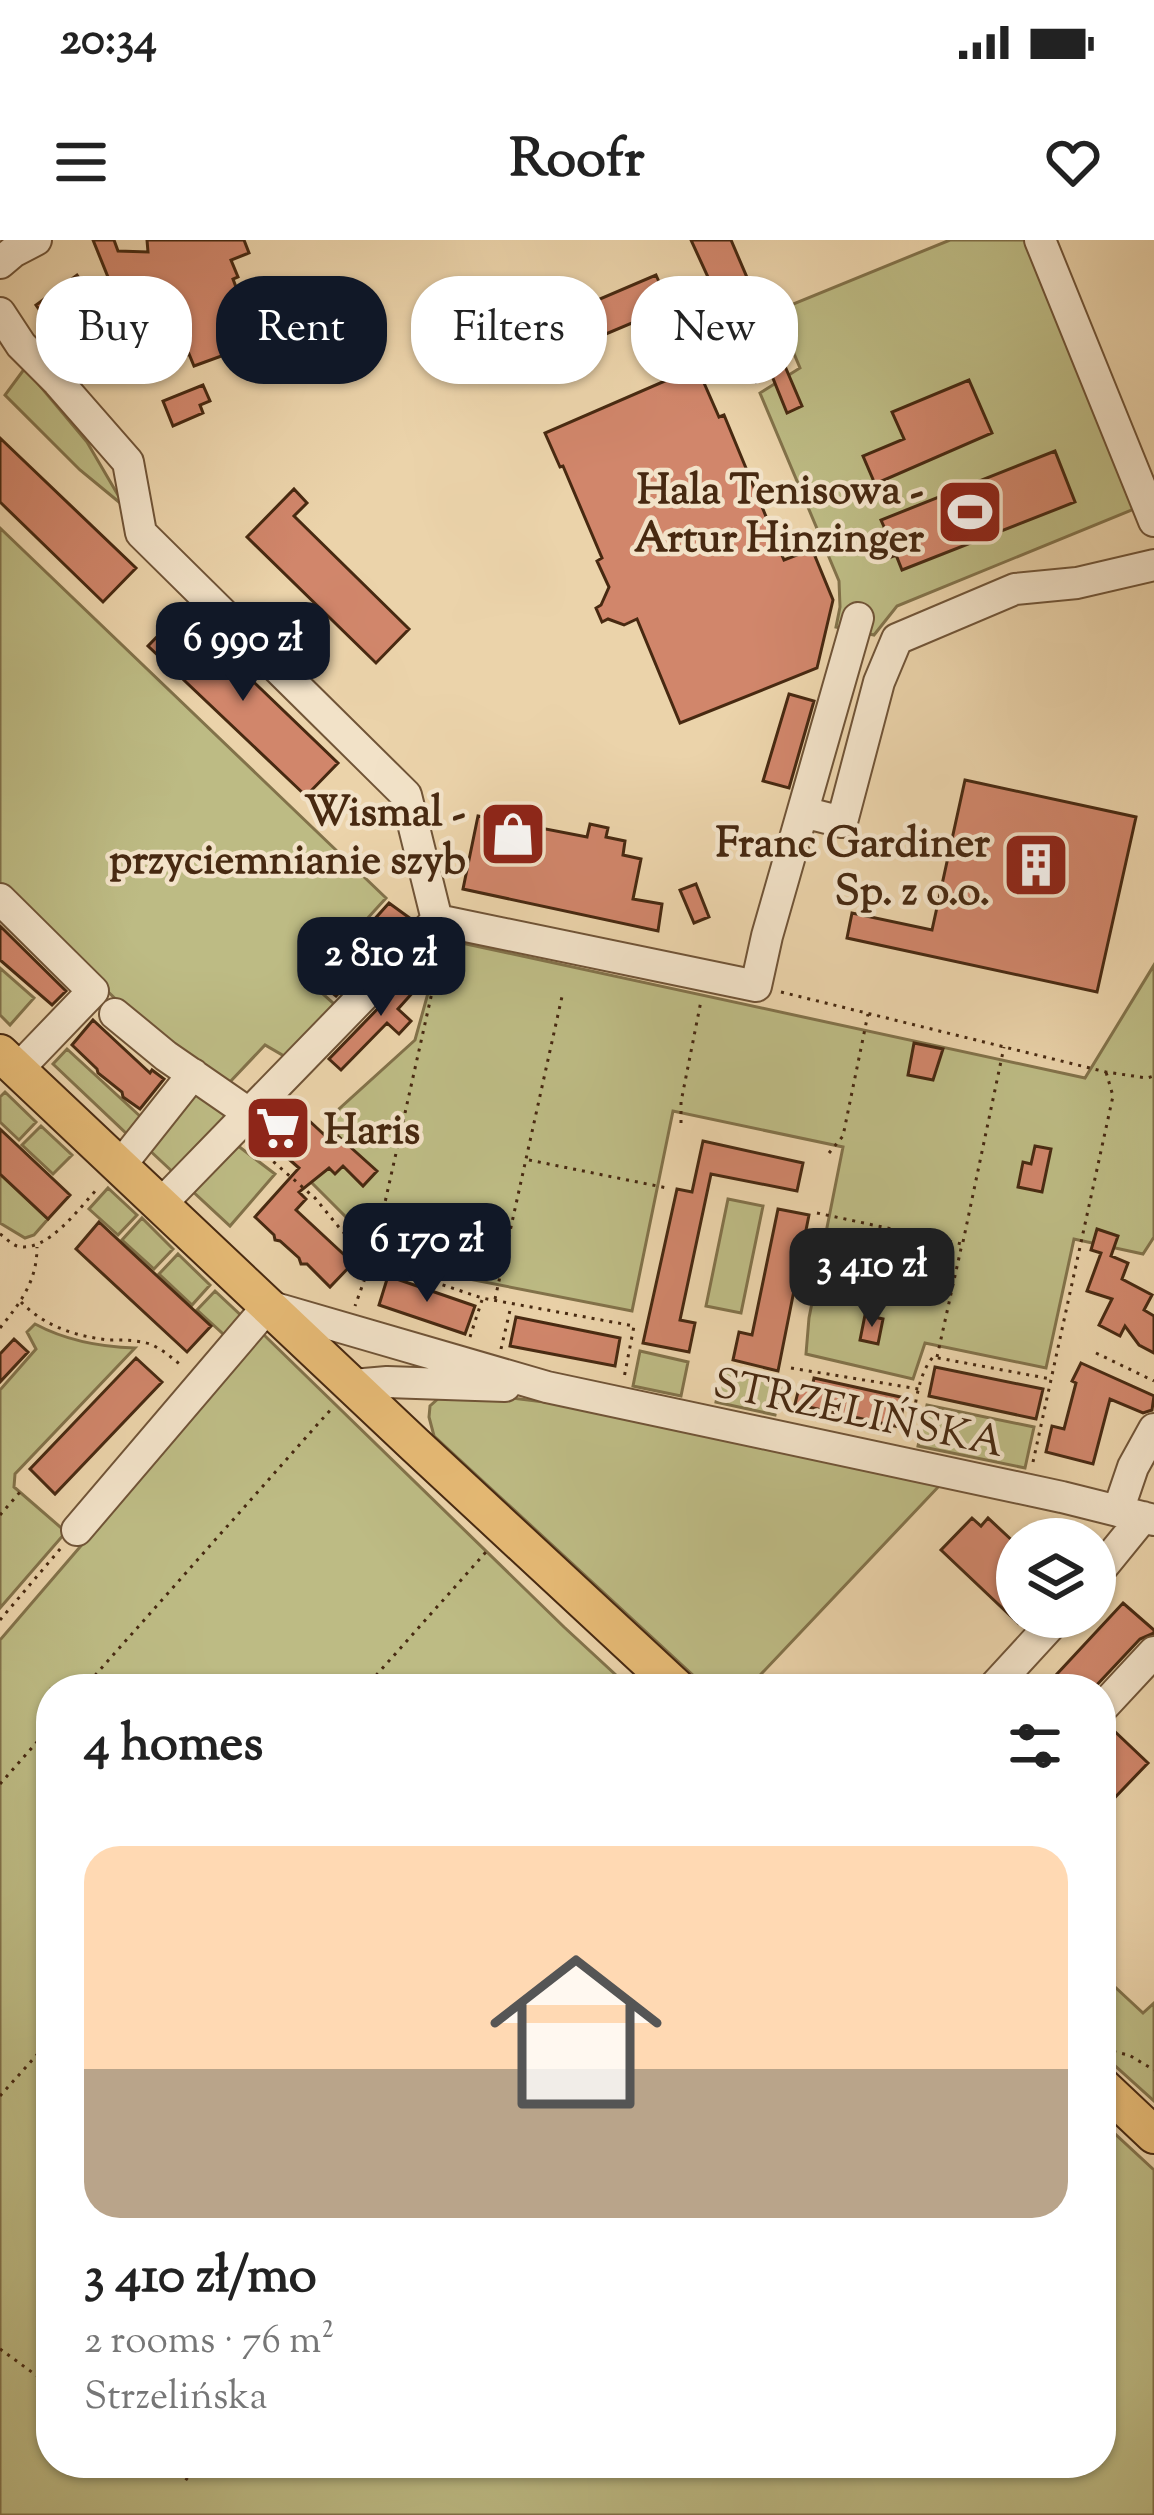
<!DOCTYPE html>
<html lang="en">
<head>
<meta charset="utf-8">
<style>
	:root { --surface:#fff; --page:#f2f2f2; --text:#222; --muted:#767676; --accent:#111827 }
	body { margin:0; font-family:"Sorts Mill Goudy",serif; background:var(--page); color:var(--text); height:100vh; display:flex; flex-direction:column; font-size:45px; white-space:nowrap }
	* { box-sizing:border-box; margin:0 }
	p { font-size:39px; color:var(--muted) }
	.icon { flex:none; width:66px; height:66px; fill:none; stroke:currentColor; stroke-width:2; stroke-linecap:round; stroke-linejoin:round }
	.map { position:relative; flex:1; overflow:hidden }
	.details { position:absolute; left:36px; top:1434px; width:1080px; height:804px; display:flex; flex-direction:column; background:var(--surface); border-radius:48px; box-shadow:0 3px 9px #0004 }
	.details>* { flex:none }
	.top-card { position:absolute; left:36px; top:36px; width:1083px; height:108px; display:flex; gap:24px }
	.tools { position:absolute; left:996px; top:1278px; display:grid; gap:24px }
	.tools a { display:grid; place-items:center; width:120px; height:120px; border-radius:50%; background:var(--surface); box-shadow:0 3px 9px #0004; font-size:60px }
	.price { position:absolute; translate:-50% -102px; padding:0 27px; border-radius:24px; background:var(--accent); color:#fff; font-size:39px; line-height:78px; filter:drop-shadow(0 3px 6px #0008) }
	.price::after { content:''; position:absolute; left:50%; top:72px; width:36px; height:27px; margin-left:-18px; background:inherit; clip-path:polygon(0 0,100% 0,50% 100%) }
	.price.selected { background:#222; color:#fff }
	ul { padding:0; list-style:none }
	li { display:grid; align-content:center; gap:24px; height:636px; padding:0 48px }
	li span { display:grid; place-items:center; height:372px; border-radius:36px; color:#555 }
	li>.icon { margin-inline-start:auto }
	span .icon { width:216px; height:216px; fill:#fffc; stroke-width:1 }
	li b { font-size:51px }
	h2 { display:flex; justify-content:space-between; align-items:center; height:144px; padding:0 48px; font-size:51px }
	.tag { padding:0 42px; border-radius:48px; background:var(--surface); box-shadow:0 3px 9px #0004; font-size:42px; line-height:108px }
	.tag.selected { background:var(--accent); color:#fff }
	.status { display:flex; justify-content:space-between; align-items:center; height:84px; padding:0 60px; background:var(--surface); direction:ltr }
	.status svg { height:33px; fill:currentColor }
	header { display:flex; justify-content:space-between; align-items:center; height:156px; padding:0 48px; background:var(--surface); font-size:54px; font-weight:700 }
	.map>svg:first-child { display:block }
	.green { fill:#bdbb84; stroke:#82724a; stroke-width:3 }
	.building { fill:#d1866b; stroke:#472911; stroke-width:3 }
	.lines { fill:none; stroke-linecap:round; stroke-linejoin:round }
	.minor-casing { stroke:#705437; stroke-width:34 }
	.major-casing { stroke:#472911; stroke-width:40 }
	.path { stroke:#472911; stroke-width:3; stroke-dasharray:3 6; stroke-linecap:butt }
	.minor { stroke:#f2e2c8; stroke-width:30 }
	.major { stroke:#e6ba75; stroke-width:36 }
	.labels { text-anchor:middle; stroke-width:9; stroke-linejoin:round; paint-order:stroke }
	.poi-label { font-size:42px; font-weight:bold; fill:#472911; stroke:#f2e2c8; text-anchor:end }
	.street-label { font-size:42px; fill:#472911; stroke:#f2e2c8 }
</style>
</head>
<body>
<div class="status"><b>20:34</b><svg viewBox="0 0 49 12"><path d="M0 12V9h3v3zM5 12V6h3v6zM10 12V3h3v9zM15 12V0h3v12zM26 1h20v11H26zM47 4h2v5h-2z"/></svg></div>
<header><svg class="icon" aria-label="menu" viewBox="0 0 24 24"><path d="M4 6h16M4 12h16M4 18h16"/></svg>Roofr<svg class="icon" aria-label="heart" viewBox="0 0 24 24"><path d="M12 20l-8-8c-3-5 5-10 8-4 3-6 11-1 8 4z"/></svg></header>
<div class="map">
<svg width="1154" height="2275" viewBox="0 0 1154 2275">
	<rect width="100%" height="100%" fill="#ebd3aa"/>
	<filter id="stains"><feTurbulence type="fractalNoise" baseFrequency=".00167" numOctaves="4"/><feColorMatrix values="0 0 0 0 .2 0 0 0 0 .09 0 0 0 0 .02 0 0 0 .5 -.17"/></filter>
	<radialGradient id="worn" r=".72"><stop offset=".6" stop-color="#630" stop-opacity="0"/><stop offset="1" stop-color="#630" stop-opacity=".3"/></radialGradient>
	<path class="green" d="M950,0H1026L1139,267L897,366L874,395L836,387L840,367L839,341L760,153L800,128L776,71Z
		M25,128L87,202L125,267L80,230L5,155Z
		M0,288L386,658L365,681L372,691L316,748L340,769L291,820L265,805L228,844L128,771L0,647Z
		M443,699L1085,838L1154,725V997L1143,1014L1074,999L1046,1128L925,1103L913,1139L806,1114L809,1078L843,907L673,871L632,1071L423,1030L351,982L301,932L339,869L415,800Z
		M0,728L34,758L10,785L0,775Z
		M67,809L142,878L127,894L53,824Z
		M194,850L233,878L177,936L146,907Z
		M5,852L36,882L19,900L0,882V857Z
		M41,886L72,915L53,934L22,905Z
		M233,902L275,934L230,986L189,948Z
		M0,934L48,979L34,995L25,998L0,983Z
		M108,948L137,975L118,995L89,969Z
		M728,959L763,966L741,1073L706,1066Z
		M142,978L173,1009L154,1029L122,1000Z
		M178,1014L210,1045L192,1065L159,1034Z
		M215,1051L248,1082L232,1102L197,1070Z
		M35,1084C65,1100 101,1107 135,1108L15,1234L14,1247L66,1292L0,1368V1150L36,1109L27,1092Z
		M263,1094L564,1387L631,1449H51V2223H1101V1881L1154,1930V2275H0V1400Z
		M640,1111L688,1122L681,1156L633,1146Z
		M723,1128L782,1141L775,1175L716,1162Z
		M496,1156L560,1164L941,1244L747,1449H708L434,1196L429,1177L430,1166L440,1157Z
		M927,1165L1034,1187L1025,1228L918,1206Z
		M1101,1734L1143,1773L1154,1763V1861L1101,1813Z"/>
	<path class="building" d="M93,0H114L118,11L148,12L147,0H244L249,13L231,20L238,37L233,39L257,103L194,126L189,114L146,131Z
		M691,0H731L802,166L787,173L772,136L756,142Z
		M77,35L89,52L62,71L88,106L73,117L36,65Z
		M656,35L670,67L587,102L574,70Z
		M309,71L319,94L301,101L291,79Z
		M697,127L719,177L724,175L784,320L812,309L833,360L817,428L680,483L637,379L624,385L608,379L602,382L596,368L601,365L609,347L597,321L602,318L563,226L560,227L545,193Z
		M969,140L992,193L875,244L863,216L904,199L892,172Z
		M203,145L210,161L200,165L203,173L173,186L163,161Z
		M0,198L136,328L103,362L0,262Z
		M1055,211L1075,262L902,330L896,315L886,319L880,302L889,298L881,280Z
		M294,249L307,263L294,276L409,389L376,423L247,297Z
		M181,372L338,523L306,556L148,406Z
		M789,454L814,461L789,548L763,541Z
		M965,540L1136,577L1097,752L847,698L852,673L932,690Z
		M478,576L587,597L590,584L608,588L606,597L625,601L623,615L641,619L633,659L662,664L658,691L463,649Z
		M696,644L709,677L694,683L680,650Z
		M389,663L411,679L336,756L326,748L381,690L372,682Z
		M0,686L66,751L52,765L0,720Z
		M422,723L428,728L424,740L398,769L411,781L399,794L387,783L341,830L329,819Z
		M93,780L150,833L152,830L164,839L140,869L123,857L122,852L98,833L97,829L72,805Z
		M914,803L943,809L933,840L908,835Z
		M288,861L332,902L338,896L377,931L363,946L343,926L335,934L329,928L299,952L306,959L296,970L353,1023L330,1047L307,1024H301L299,1018L280,1001L275,1000L274,995L255,977L299,928L258,892Z
		M0,889L70,955L48,979L0,934Z
		M703,901L803,923L797,951L711,934L680,1080L695,1083L689,1112L643,1103L677,949L692,952Z
		M1035,906L1051,909L1042,952L1018,947L1023,922L1031,924Z
		M778,969L809,975L778,1131L733,1120L739,1092L752,1095Z
		M99,982L211,1086L187,1112L76,1009Z
		M1097,989L1118,996L1111,1016L1128,1023L1122,1039L1152,1055L1144,1070L1154,1076V1113L1139,1105L1125,1086L1120,1096L1099,1085L1112,1059L1087,1051L1101,1013L1091,1010Z
		M388,1036L475,1066L465,1094L379,1065Z
		M865,1075L883,1079L878,1104L860,1100Z
		M516,1077L620,1098L615,1126L510,1106Z
		M14,1099L28,1112L0,1142V1114Z
		M136,1118L162,1142L55,1254L30,1229Z
		M1081,1123L1154,1156L1152,1170L1143,1173L1110,1159L1093,1224L1046,1212L1052,1186L1064,1189L1076,1143L1072,1141Z
		M935,1127L1043,1149L1036,1179L929,1156Z
		M814,1138L905,1158L899,1187L795,1164L800,1144L812,1147Z
		M972,1278L981,1286L988,1278L1017,1305V1382L941,1310Z
		M1123,1363L1154,1390V1393L1140,1399L1093,1449H1043Z
		M1109,1486L1148,1523L1101,1572V1488Z"/>
	<g class="lines">
		<defs>
			<path id="minor" d="M1040,0L1154,281
				M0,23L13,12L36,0
				M0,73L21,105L58,142L128,222L141,293L406,555L437,680
				M803,572L842,582L879,442L897,399L1015,349L1077,343L1154,325
				M0,659L93,751L18,829
				M437,680L756,746L767,696L858,378
				M115,774L166,816L250,874
				M120,926L193,834
				M161,964L437,680
				M353,1145L387,1142L505,1146
				M1118,1271L1133,1227L1154,1189
				M77,1290L268,1066L547,1147L1062,1257L1154,1280
				M1095,1336L1143,1277
				M992,1449L1058,1377
				M1101,1469L1154,1412"/>
			<path id="major" d="M0,813L414,1204L678,1449
				M1101,1845L1154,1895"/>
		</defs>
		<use href="#minor" class="minor-casing"/>
		<use href="#major" class="major-casing"/>
		<path class="path" d="M434,721L437,730L373,1016L410,1034L482,1058L634,1086L624,1138
			M781,752L1106,832L1147,838L1154,836
			M681,883V862L701,761
			M253,904L315,958L342,991L373,1016L355,1066
			M829,913L843,896L868,774
			M529,920L667,948
			M817,973L962,1004L937,1117
			M0,994C6,998 11,1004 17,1006C47,1014 80,967 98,948
			M963,1002L1004,807
			M495,1059L563,752
			M21,1062C44,1086 77,1097 110,1100C124,1100 137,1100 150,1104C162,1109 172,1118 182,1126
			M0,1088C21,1062 37,1041 37,1007
			M470,1097L482,1060
			M501,1109L511,1066
			M1096,1113L1154,1141
			M791,1128L919,1149
			M910,1198C915,1172 916,1137 933,1117L1051,1139
			M1033,1222L1113,856L1106,832
			M0,1275L20,1252
			M0,1380L61,1308
			M83,1449L333,1167
			M364,1449L486,1312
			M0,1544L51,1486
			M1106,1815L1110,1811L1129,1815L1154,1830
			M0,1856L51,1799
			M0,2109L51,2146
			M163,2223L188,2240"/>
		<use href="#minor" class="minor"/>
		<use href="#major" class="major"/>
	</g>
	<defs>
		<symbol id="stadium-square" viewBox="-11 -11 22 22"><rect x="-9" y="-9" width="18" height="18" rx="4" fill="#8f2418" stroke="#f2e2c8"/><path d="M0-5a6.5 5 0 1 0 0 10a6.5 5 0 1 0 0-10ZM-3.5-1.8h7v3.6h-7Z" fill="#fff"/></symbol>
		<symbol id="shop-square" viewBox="-11 -11 22 22"><rect x="-9" y="-9" width="18" height="18" rx="4" fill="#8f2418" stroke="#f2e2c8"/><path d="M-5-2.5h2.3a2.7 3.5 0 0 1 5.4 0H5L5.5 6h-11ZM-1.5-2.5h3a1.5 2.3 0 0 0-3 0Z" fill="#fff"/></symbol>
		<symbol id="building-square" viewBox="-11 -11 22 22"><rect x="-9" y="-9" width="18" height="18" rx="4" fill="#8f2418" stroke="#f2e2c8"/><path d="M-4-6H4V6H1V3H-1V6H-4ZM-2.5-4.3h1.7v1.8h-1.7ZM.8-4.3h1.7v1.8H.8ZM-2.5-1h1.7V.8h-1.7ZM.8-1h1.7V.8H.8Z" fill="#fff"/></symbol>
		<symbol id="supermarket-square" viewBox="-11 -11 22 22"><rect x="-9" y="-9" width="18" height="18" rx="4" fill="#8f2418" stroke="#f2e2c8"/><path d="M-6-5.5h2.5l.6 2H6L4.5 2H-2.5L-4.4-4H-6ZM-1.5 3.2a1.3 1.3 0 1 0 .1 0ZM3 3.2a1.3 1.3 0 1 0 .1 0Z" fill="#fff"/></symbol>
	</defs>
	<g fill-rule="evenodd">
		<use href="#stadium-square" x="932" y="234" width="76" height="76"/>
		<use href="#shop-square" x="475" y="556" width="76" height="76"/>
		<use href="#building-square" x="998" y="587" width="76" height="76"/>
		<use href="#supermarket-square" x="240" y="850" width="76" height="76"/>
	</g>
	<g class="labels">
		<g class="poi-label">
			<text x="924" y="263">Hala Tenisowa -<tspan x="924" dy="48">Artur Hinzinger</tspan></text>
			<text x="466" y="585">Wismal -<tspan x="466" dy="48">przyciemnianie szyb</tspan></text>
			<text x="990" y="616">Franc Gardiner<tspan x="990" dy="48">Sp. z o.o.</tspan></text>
			<text x="324" y="903" text-anchor="start">Haris</text>
		</g>
		<g class="street-label">
			<text transform="translate(859 1171) rotate(12)" y="15">STRZELIŃSKA</text>
		</g>
	</g>
	<rect width="100%" height="100%" filter="url(#stains)"/>
	<rect width="100%" height="100%" fill="url(#worn)"/>
</svg>
<div class="tools">
<a><svg class="icon" aria-label="layers" viewBox="0 0 24 24"><path d="M12 4l9 5-9 5-9-5zM3 14l9 5 9-5"/></svg></a>
</div>
<b class="price" style="left:243px;top:464px">6 990 zł</b>
<b class="price" style="left:381px;top:779px">2 810 zł</b>
<b class="price" style="left:427px;top:1065px">6 170 zł</b>
<b class="price selected" style="left:872px;top:1090px">3 410 zł</b>
<div class="top-card">
<a class="tag">Buy</a>
<a class="tag selected">Rent</a>
<a class="tag">Filters</a>
<a class="tag">New</a>
</div>
<section class="details">
<h2>4 homes<svg class="icon" aria-label="filters" viewBox="0 0 24 24"><path d="M4 7h16M4 17h16"/><circle cx="9" cy="7" r="2"/><circle cx="15" cy="17" r="2"/></svg></h2>
<ul>
<li><span style="background:linear-gradient(#ffd9b3 60%,#b9a48a 0)"><svg class="icon" aria-label="home" viewBox="0 0 24 24"><path d="M3 11l9-7 9 7M6 9v11h12V9"/></svg></span><div><b>3 410 zł/mo</b><p>2 rooms · 76 m²</p><p>Strzelińska</p></div></li>
</ul>
</section>
</div>
</body>
</html>
